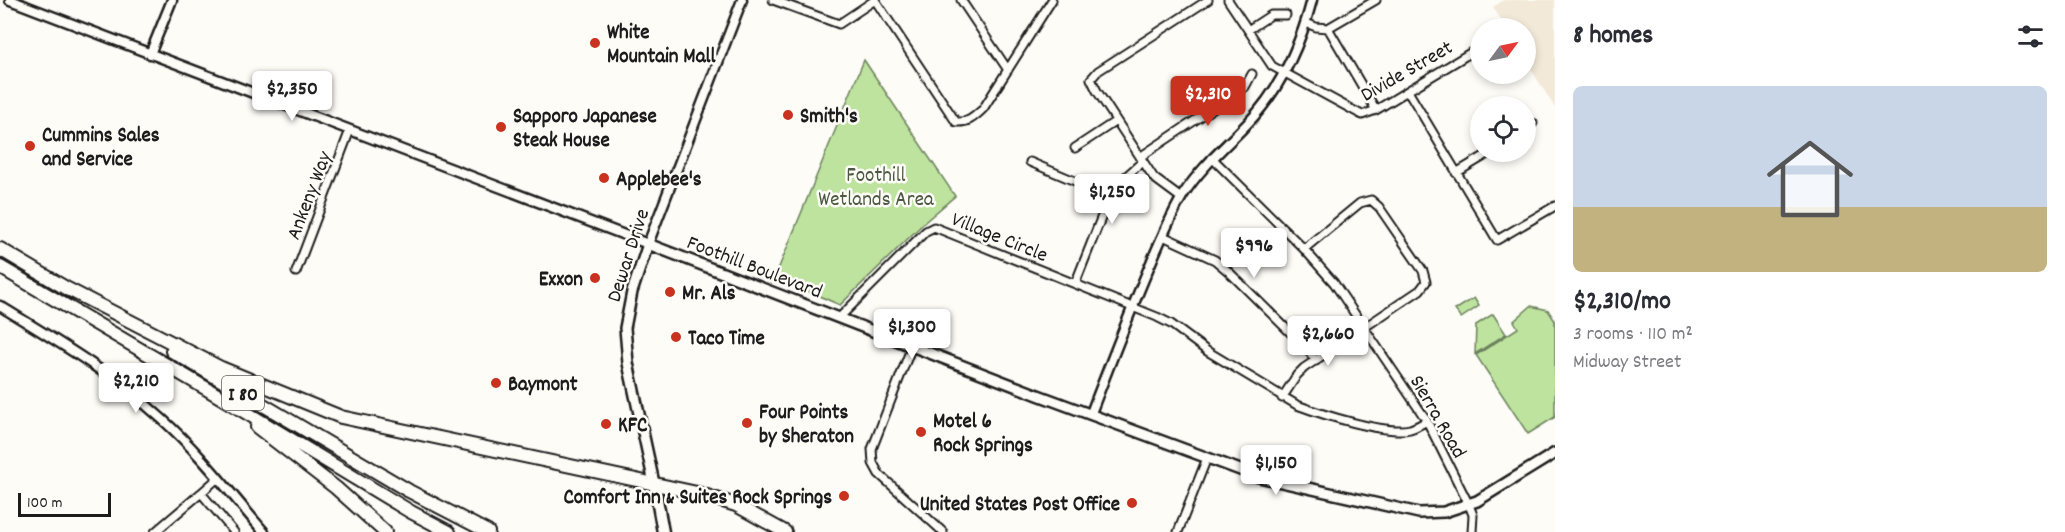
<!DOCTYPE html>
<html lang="en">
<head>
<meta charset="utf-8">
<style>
	:root { --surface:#fff; --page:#f7f7f7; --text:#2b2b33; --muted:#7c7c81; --accent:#c8321e }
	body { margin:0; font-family:Dekko,sans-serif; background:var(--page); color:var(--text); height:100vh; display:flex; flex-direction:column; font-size:22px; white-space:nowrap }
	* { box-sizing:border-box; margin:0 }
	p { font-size:20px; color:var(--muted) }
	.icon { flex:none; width:33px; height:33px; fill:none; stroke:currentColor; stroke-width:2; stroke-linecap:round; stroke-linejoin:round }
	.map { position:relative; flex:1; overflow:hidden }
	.sheet { display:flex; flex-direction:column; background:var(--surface); width:510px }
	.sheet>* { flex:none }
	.needle { width:39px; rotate:57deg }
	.buttons { position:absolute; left:1470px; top:18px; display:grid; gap:12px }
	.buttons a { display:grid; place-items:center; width:66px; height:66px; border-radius:50%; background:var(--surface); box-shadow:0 3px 9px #0003; font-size:30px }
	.scale { position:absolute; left:18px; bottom:15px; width:93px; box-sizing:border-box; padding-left:6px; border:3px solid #1c1c1c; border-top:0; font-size:16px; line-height:21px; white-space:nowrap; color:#1c1c1c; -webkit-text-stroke:4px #fdfcf7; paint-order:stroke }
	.price { position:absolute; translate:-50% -51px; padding:0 14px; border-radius:6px; background:#fff; color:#222; font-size:20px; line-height:39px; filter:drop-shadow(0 2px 3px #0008) }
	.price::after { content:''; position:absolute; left:50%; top:36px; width:18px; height:14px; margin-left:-9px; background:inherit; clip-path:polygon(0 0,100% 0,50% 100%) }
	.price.on { background:var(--accent); color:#fff }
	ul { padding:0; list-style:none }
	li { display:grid; align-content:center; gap:12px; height:318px; padding:0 18px }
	li span { display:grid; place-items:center; height:186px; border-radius:9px; color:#555 }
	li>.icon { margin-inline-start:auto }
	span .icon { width:108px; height:108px; fill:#fffc; stroke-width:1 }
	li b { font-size:26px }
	h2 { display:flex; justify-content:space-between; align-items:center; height:72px; padding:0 18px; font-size:26px }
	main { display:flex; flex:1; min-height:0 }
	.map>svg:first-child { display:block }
	.built { fill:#f2e9d8 }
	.green { fill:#bde39e; stroke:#6c805d; stroke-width:1.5 }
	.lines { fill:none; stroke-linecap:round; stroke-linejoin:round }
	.minor-casing { stroke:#1c1c1c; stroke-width:11 }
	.tertiary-casing { stroke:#1c1c1c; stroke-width:13 }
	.secondary-casing { stroke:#1c1c1c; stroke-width:14 }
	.primary-casing { stroke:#1c1c1c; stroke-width:15 }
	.motorway-casing { stroke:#1c1c1c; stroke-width:16 }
	.minor { stroke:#fdfcf7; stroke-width:7 }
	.tertiary { stroke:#fdfcf7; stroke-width:8 }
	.secondary { stroke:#fdfcf7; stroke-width:9 }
	.primary { stroke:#fdfcf7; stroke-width:10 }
	.motorway { stroke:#fdfcf7; stroke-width:12 }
	.poi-dot { fill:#c8321e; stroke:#fdfcf7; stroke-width:2 }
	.labels { text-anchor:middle; stroke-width:5; stroke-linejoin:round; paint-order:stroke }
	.shield { fill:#fdfcf7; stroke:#605f5e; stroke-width:1.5 }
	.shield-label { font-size:20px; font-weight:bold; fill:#1c1c1c }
	.poi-label { font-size:21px; font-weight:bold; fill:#1c1c1c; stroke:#fdfcf7; text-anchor:start }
	.street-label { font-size:21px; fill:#1c1c1c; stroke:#fdfcf7 }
	.park-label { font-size:21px; fill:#4c5843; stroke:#fdfcf7 }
</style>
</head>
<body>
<main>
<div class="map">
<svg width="1555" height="532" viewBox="0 0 1555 532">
	<rect width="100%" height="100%" fill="#fdfcf7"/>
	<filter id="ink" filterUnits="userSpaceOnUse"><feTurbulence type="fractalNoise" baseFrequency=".0167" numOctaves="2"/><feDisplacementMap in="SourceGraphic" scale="12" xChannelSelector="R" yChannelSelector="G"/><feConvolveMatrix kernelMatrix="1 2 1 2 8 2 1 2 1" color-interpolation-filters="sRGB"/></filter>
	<g filter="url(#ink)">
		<path class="built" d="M1504,0H1555V108L1526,61V28H1506L1493,7Z"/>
		<path class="green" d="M864,60L955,196L926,221L840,305L775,277Z
			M1474,298L1479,306L1461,318L1455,310Z
			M1531,306L1548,310L1555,321V417L1528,434L1476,355L1518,328L1514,321Z
			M1493,314L1506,334L1475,354L1476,325Z"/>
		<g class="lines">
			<defs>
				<path id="minor" d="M773,0L839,24L875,0
					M875,0L956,122C969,123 974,117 983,109L1052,0
					M961,0L1008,70
					M1228,0L1272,66L1362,115L1376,110L1480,47
					M1306,23L1316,27L1328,28L1376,0
					M1328,28L1376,110
					M1248,30L1271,15H1286
					M1408,91L1497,240L1555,206
					M1526,130L1533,123
					M1075,148L1116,121
					M1140,157L1245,87L1252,74
					M1212,158L1304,249L1334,283L1427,421L1469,505L1473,515L1472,532
					M1030,162L1110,196
					M1456,173L1491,152
					M1181,198L1154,178L1097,91L1091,79L1098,71L1208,0
					M1163,236L1215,260L1228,271L1307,349L1316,361
					M296,272L350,130
					M1075,284L1113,188L1143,161
					M839,318L926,231L934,227L1157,317L1171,324L1207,351L1297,405C1321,414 1386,435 1410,429C1416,427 1421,424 1427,421
					M912,346L872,449L873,463L879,474L943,532
					M1282,398L1297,375L1304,368L1420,290L1426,282L1423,271L1379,207L1371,200L1360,203L1304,249
					M218,478L201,493L234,532
					M155,532L201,493
					M1178,532L1207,458"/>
				<path id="tertiary" d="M10,0L648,244L742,0
					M150,54L172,0
					M0,306C57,341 113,374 162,419C200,453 231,494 264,532
					M1091,413C1110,364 1129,314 1150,265C1160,241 1170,217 1183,195C1201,167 1225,147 1247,124C1281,89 1300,46 1312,0"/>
				<path id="secondary" d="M654,483L628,363L625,328L632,292L648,244L1038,395L1259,477L1419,513L1444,512L1477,501L1555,453"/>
				<path id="primary" d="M654,483L663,532"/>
				<path id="motorway" d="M0,249L69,290
					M0,267L207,389L411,512L449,532
					M64,287L221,368L341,417L697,493L736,505L785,532
					M172,351L409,491L488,532
					M257,427L336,488L385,532"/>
			</defs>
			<use href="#minor" class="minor-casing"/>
			<use href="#tertiary" class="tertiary-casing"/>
			<use href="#secondary" class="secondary-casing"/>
			<use href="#primary" class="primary-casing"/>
			<use href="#motorway" class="motorway-casing"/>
			<use href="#minor" class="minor"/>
			<use href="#tertiary" class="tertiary"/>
			<use href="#secondary" class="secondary"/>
			<use href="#primary" class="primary"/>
			<use href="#motorway" class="motorway"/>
		</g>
	</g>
	<g class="poi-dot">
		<circle cx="595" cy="43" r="6"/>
		<circle cx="788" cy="115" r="6"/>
		<circle cx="501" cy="127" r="6"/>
		<circle cx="30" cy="146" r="6"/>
		<circle cx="604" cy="178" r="6"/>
		<circle cx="595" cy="278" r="6"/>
		<circle cx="670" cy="292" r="6"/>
		<circle cx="676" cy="337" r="6"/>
		<circle cx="496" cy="383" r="6"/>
		<circle cx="747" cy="423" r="6"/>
		<circle cx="606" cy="424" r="6"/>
		<circle cx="921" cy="432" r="6"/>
		<circle cx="844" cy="496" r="6"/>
		<circle cx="1132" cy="503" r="6"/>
	</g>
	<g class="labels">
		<rect class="shield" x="222" y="376" width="42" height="34" rx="4.5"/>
		<g class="shield-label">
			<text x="243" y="400">I 80</text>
		</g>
		<g class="poi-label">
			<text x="607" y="38">White<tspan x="607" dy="24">Mountain Mall</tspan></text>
			<text x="513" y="122">Sapporo Japanese<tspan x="513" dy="24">Steak House</tspan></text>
			<text x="800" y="122">Smith's</text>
			<text x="42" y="141">Cummins Sales<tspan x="42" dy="24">and Service</tspan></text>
			<text x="616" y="185">Applebee's</text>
			<text x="583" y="285" text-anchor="end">Exxon</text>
			<text x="682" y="299">Mr. Als</text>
			<text x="688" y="344">Taco Time</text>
			<text x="508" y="390">Baymont</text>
			<text x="759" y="418">Four Points<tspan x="759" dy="24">by Sheraton</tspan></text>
			<text x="933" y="427">Motel 6<tspan x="933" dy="24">Rock Springs</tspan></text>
			<text x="618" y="431">KFC</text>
			<text x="832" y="503" text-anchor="end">Comfort Inn &amp; Suites Rock Springs</text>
			<text x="1120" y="510" text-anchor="end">United States Post Office</text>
		</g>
		<g class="street-label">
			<text transform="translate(1406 70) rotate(-30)" y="7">Divide Street</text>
			<text transform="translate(308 195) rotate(-69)" y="7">Ankeny Way</text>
			<text transform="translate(1000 236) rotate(22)" y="7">Village Circle</text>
			<text transform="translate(627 255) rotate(-72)" y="7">Dewar Drive</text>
			<text transform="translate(755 266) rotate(21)" y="7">Foothill Boulevard</text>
			<text transform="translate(1439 416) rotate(60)" y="7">Sierra Road</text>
		</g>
		<g class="park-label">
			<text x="876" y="181">Foothill<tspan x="876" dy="24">Wetlands Area</tspan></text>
		</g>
	</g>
</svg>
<div class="buttons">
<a><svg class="needle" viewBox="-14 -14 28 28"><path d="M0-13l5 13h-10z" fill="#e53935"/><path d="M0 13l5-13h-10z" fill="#7c7c81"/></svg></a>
<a><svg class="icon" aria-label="locate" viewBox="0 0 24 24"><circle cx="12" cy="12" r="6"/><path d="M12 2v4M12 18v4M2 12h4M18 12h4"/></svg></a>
</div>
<div class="scale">100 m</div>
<b class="price" style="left:292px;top:122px">$2,350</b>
<b class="price on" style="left:1208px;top:127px">$2,310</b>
<b class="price" style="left:1112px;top:225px">$1,250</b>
<b class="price" style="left:1254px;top:279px">$996</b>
<b class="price" style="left:912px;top:360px">$1,300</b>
<b class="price" style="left:1328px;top:367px">$2,660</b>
<b class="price" style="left:136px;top:414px">$2,210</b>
<b class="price" style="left:1276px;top:496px">$1,150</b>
</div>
<section class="sheet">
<h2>8 homes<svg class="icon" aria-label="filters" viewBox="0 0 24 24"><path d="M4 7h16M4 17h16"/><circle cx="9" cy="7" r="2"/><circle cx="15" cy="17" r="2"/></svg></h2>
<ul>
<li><span style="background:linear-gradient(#c9d6e8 65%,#c2b280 0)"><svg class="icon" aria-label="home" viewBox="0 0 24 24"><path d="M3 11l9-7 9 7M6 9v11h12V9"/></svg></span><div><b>$2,310/mo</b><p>3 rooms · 110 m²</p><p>Midway Street</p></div></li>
</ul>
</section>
</main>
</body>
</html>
